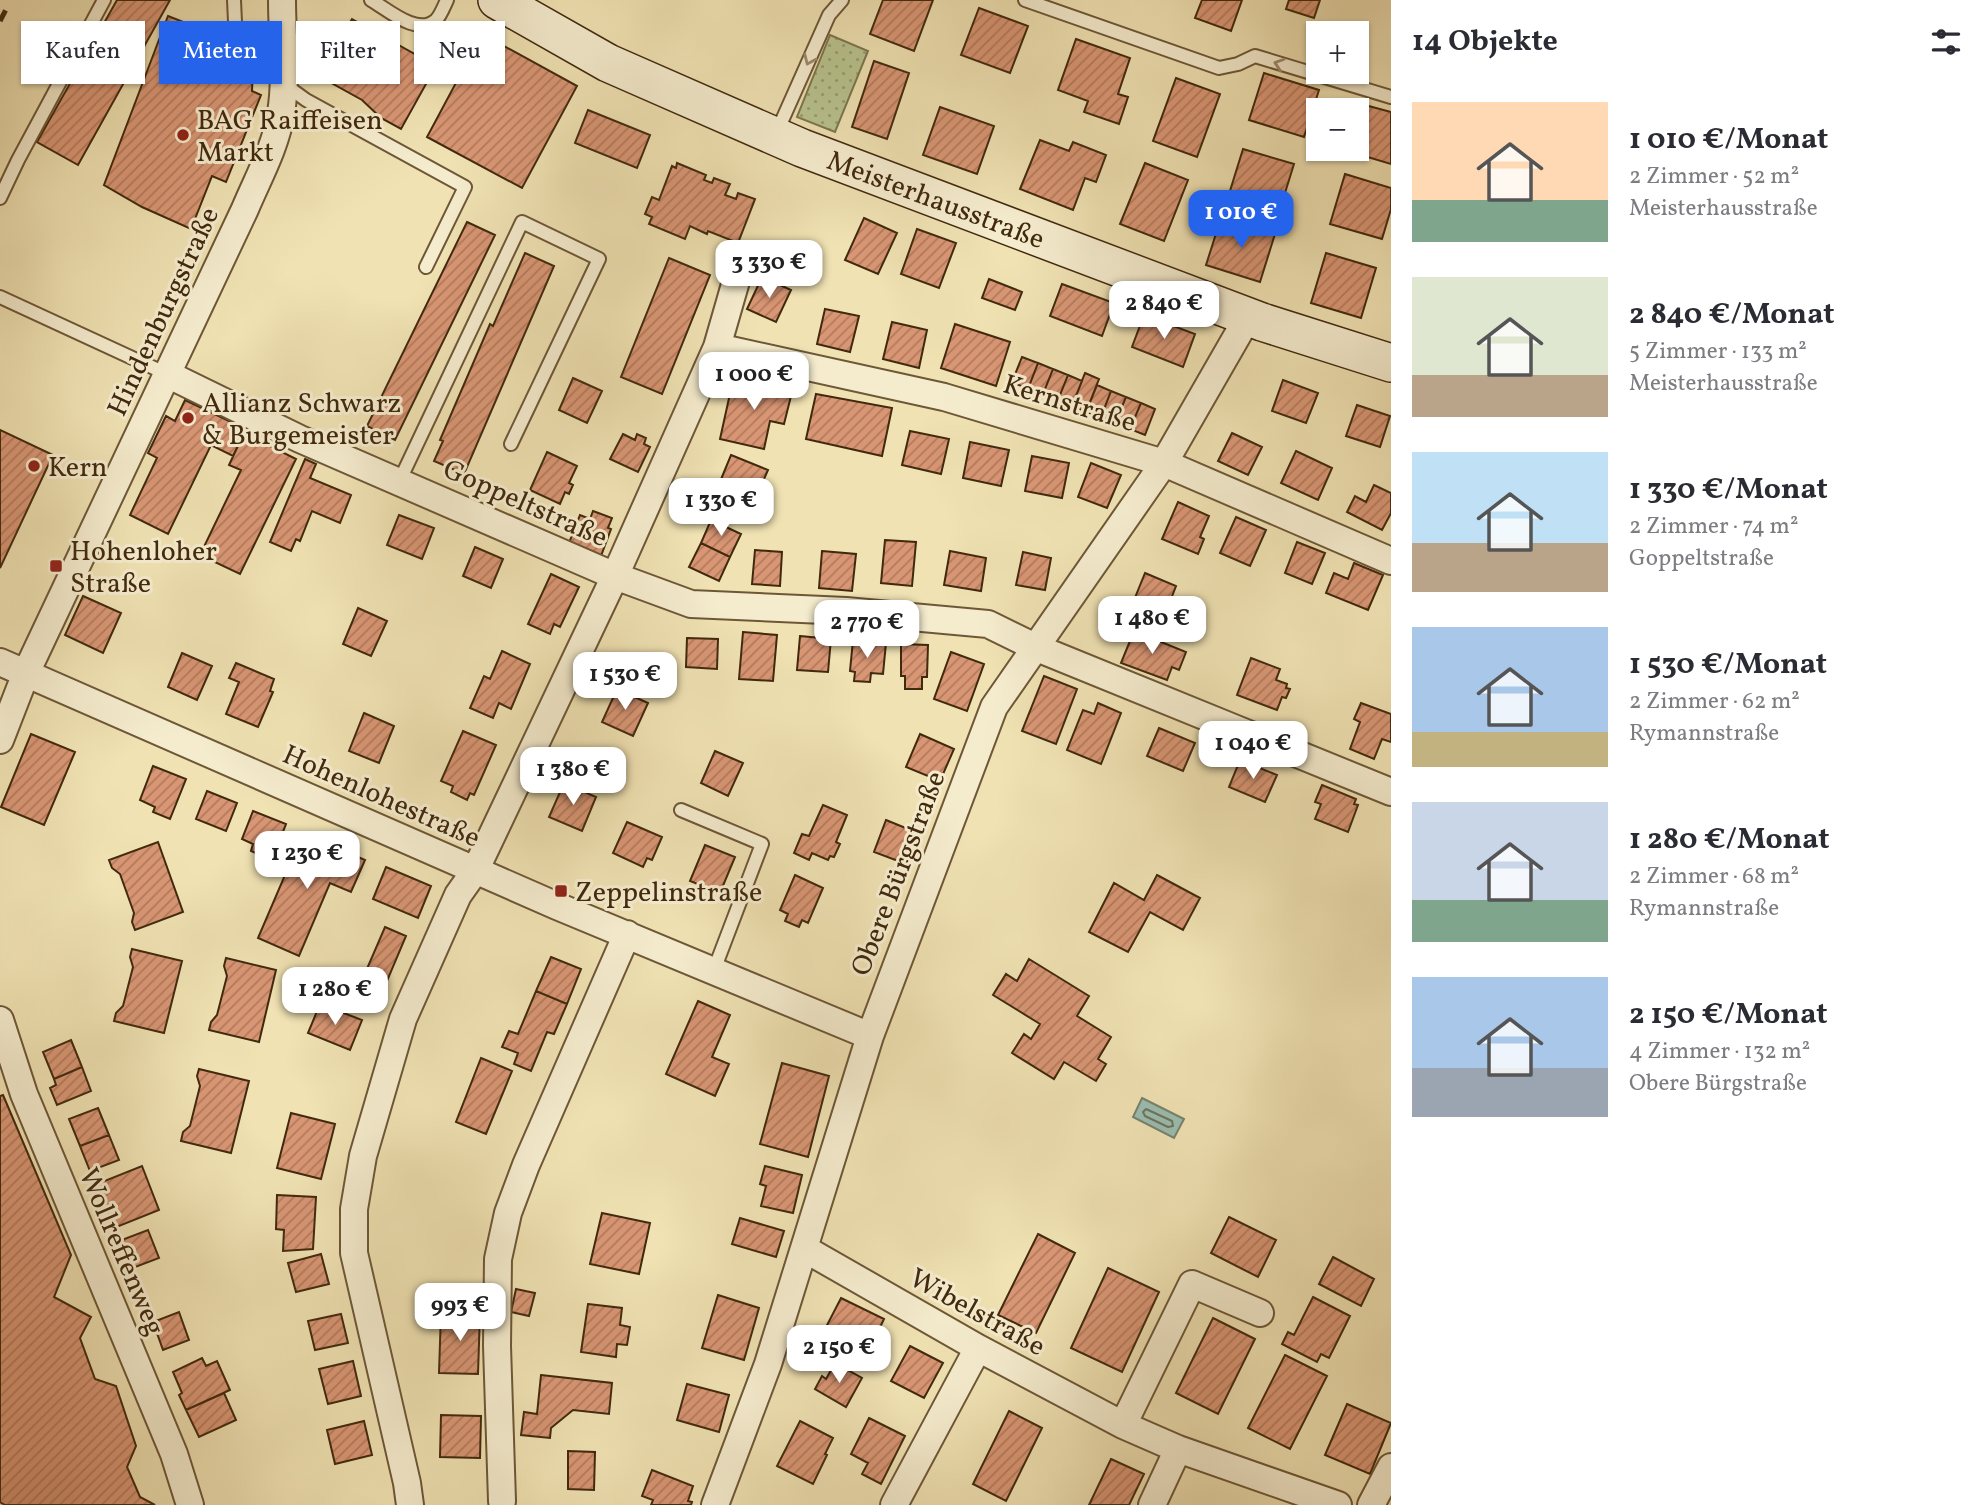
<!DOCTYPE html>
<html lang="de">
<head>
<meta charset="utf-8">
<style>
	:root { --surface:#fff; --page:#f7f7f7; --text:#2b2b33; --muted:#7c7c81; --accent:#2563eb }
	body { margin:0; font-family:Vollkorn,serif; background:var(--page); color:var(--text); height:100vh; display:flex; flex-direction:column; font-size:26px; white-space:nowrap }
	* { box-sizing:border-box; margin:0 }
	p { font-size:23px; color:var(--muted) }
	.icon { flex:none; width:38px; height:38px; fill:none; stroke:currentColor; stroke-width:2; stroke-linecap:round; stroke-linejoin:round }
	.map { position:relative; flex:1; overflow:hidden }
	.side { display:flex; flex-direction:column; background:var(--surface); width:595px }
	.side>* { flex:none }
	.hud { position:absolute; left:21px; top:21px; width:665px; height:63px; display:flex; gap:14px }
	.buttons { position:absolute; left:1306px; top:21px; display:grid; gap:14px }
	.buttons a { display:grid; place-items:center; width:63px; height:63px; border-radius:0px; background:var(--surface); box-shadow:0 2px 5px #0004; font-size:35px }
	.price { position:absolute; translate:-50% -60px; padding:0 16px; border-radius:14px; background:#fff; color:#222; font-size:23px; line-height:46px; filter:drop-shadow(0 2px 4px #0008) }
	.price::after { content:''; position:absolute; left:50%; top:42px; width:21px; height:16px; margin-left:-10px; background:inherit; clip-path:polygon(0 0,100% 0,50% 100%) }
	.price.selected { background:var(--accent); color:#fff }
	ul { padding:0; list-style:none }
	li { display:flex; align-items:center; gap:21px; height:175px; padding:0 21px }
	li span { display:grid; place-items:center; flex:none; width:196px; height:140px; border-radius:0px; color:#555 }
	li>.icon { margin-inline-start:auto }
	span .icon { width:84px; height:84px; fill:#fffc; stroke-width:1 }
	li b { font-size:30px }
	h2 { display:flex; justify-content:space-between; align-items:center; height:84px; padding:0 21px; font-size:30px }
	.pill { padding:0 24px; border-radius:0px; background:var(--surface); box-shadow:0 2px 5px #0004; font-size:24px; line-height:63px }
	.pill.selected { background:var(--accent); color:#fff }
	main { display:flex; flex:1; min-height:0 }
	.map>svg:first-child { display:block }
	.grass { fill:url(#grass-dots); stroke:#7c764e; stroke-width:2 }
	.water { fill:#9abdb0; stroke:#76826f; stroke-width:2 }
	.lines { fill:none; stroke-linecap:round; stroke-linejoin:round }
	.shore { stroke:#6e735f; stroke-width:2 }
	.building { fill:url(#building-hatch); stroke:#41290e; stroke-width:2 }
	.lane-casing { stroke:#6d5737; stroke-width:16 }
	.street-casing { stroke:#6d5737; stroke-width:30 }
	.secondary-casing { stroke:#41290e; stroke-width:40 }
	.lane { stroke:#f5ecce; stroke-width:12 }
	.street { stroke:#f5ecce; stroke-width:26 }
	.secondary { stroke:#f5ecce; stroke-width:37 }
	.rail { stroke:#41290e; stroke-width:5; stroke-dasharray:12 12; stroke-linecap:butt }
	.oneway { stroke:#9b8a6e }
	.poi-dot { fill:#8f2418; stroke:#f5ecce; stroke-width:2.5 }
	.labels { text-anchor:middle; stroke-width:6; stroke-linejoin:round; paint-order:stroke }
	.poi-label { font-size:28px; fill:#41290e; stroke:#f5ecce; text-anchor:start }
	.street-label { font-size:28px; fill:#41290e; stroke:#f5ecce }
</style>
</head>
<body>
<main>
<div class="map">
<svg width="1391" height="1505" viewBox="0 0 1391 1505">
	<defs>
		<pattern id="grass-dots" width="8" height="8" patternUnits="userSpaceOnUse" patternTransform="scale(1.75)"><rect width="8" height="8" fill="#b8c38e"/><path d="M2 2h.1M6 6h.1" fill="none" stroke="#979e72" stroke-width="1.8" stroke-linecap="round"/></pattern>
		<pattern id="building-hatch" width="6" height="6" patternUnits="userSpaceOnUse" patternTransform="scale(1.75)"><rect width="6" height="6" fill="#d99674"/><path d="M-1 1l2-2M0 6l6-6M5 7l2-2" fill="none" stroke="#b27a5e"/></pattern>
	</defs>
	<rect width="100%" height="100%" fill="#f0e2b3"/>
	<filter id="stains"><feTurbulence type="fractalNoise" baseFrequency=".00286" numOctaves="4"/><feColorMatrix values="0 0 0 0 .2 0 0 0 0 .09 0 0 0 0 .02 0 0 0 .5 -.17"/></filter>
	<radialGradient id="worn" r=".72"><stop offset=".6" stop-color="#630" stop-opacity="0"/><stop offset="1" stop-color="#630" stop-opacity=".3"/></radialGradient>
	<path class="grass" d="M830,35L868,51L835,132L797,117Z"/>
	<path class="water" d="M1142,1098L1184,1119L1174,1138L1133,1117Z"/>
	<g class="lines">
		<path class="shore" d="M1146,1109L1172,1121L1173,1126L1168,1127L1145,1116L1143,1112Z"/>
	</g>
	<path class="building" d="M117,0H170L78,165L37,142Z
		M883,0H933L914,51L870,34Z
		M1202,0H1242L1231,31L1195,18Z
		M1289,0H1320L1314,18L1286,9Z
		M979,8L1028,26L1010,73L961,55Z
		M168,16L224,38L217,59L221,61L223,57L253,68L252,91L261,95L226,182L212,176L191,229L142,207L104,185Z
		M352,19L436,66L401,129L381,118L362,100L308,70L331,27L343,34Z
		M482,34L577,86L522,188L427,137Z
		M1076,39L1130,58L1118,94L1128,97L1119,124L1084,112L1088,101L1058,90Z
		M59,41L67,46L60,58L52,54Z
		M874,61L909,73L887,139L852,127Z
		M1264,73L1319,90L1304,137L1249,120Z
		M1176,78L1220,94L1197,157L1153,141Z
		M1365,105L1391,112V164L1351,152L1352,149H1356V134Z
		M940,107L994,126L977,174L923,155Z
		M588,110L650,135L637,168L575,143Z
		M1040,140L1069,151L1073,142L1106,155L1096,182L1085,178L1073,210L1020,189Z
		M1243,149L1294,164L1280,209L1229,194Z
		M677,163L706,175L704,180L712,183L714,178L730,184L725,195L736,199L738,193L755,199L738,243L708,231L707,234L690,226L685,239L649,224L652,217L645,214L652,197L659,200L672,166L676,168Z
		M1145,163L1188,180L1164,241L1120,224Z
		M1345,174L1391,188V209L1382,239L1330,224Z
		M864,218L897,233L878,274L845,260Z
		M1221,218L1275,234L1260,282L1206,265Z
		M467,222L495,235L395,440L367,426Z
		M917,229L956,243L939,288L901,274Z
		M525,253L554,266L464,474L434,461L443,441L440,440L490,324L493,326Z
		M1326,253L1376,268L1361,318L1311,303Z
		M669,258L710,275L662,394L621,377Z
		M762,277L791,290L776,322L747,309Z
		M989,279L1022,292L1015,310L982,298Z
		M1062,284L1114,303L1102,336L1050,316Z
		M825,309L859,316L850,352L817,344Z
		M1144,315L1195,334L1183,367L1132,347Z
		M892,322L927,330L919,368L883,359Z
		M955,324L1010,342L996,386L941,368Z
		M1022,357L1038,363L1028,389L1012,382Z
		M1038,363L1053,369L1043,394L1028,389Z
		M1053,369L1068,375L1058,400L1043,394Z
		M1085,373L1099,379L1086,412L1072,406Z
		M1068,375L1082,381L1072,406L1058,400Z
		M573,378L602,391L587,423L559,410Z
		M755,379L793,388L784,424L770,421L764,449L720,439L733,380L754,385Z
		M1283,380L1318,393L1306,423L1272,411Z
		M1097,385L1111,391L1101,417L1086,412Z
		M1111,391L1126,397L1115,423L1101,417Z
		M816,394L892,408L882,456L806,439Z
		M1126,397L1141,403L1130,429L1115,423Z
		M185,400L246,429L233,456L211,445L168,534L130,515L157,458L148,453L166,416L175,421Z
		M1141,403L1155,409L1145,435L1130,429Z
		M1357,405L1390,416L1380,447L1346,436Z
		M0,430L53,455L0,568Z
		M910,431L949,439L941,474L902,465Z
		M244,433L296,459L240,574L200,555L241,470L229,465Z
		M1232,433L1262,447L1248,475L1218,461Z
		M623,434L635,440L637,434L646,438L644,444L650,447L638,472L610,459Z
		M970,442L1009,450L1001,486L963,478Z
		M1296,451L1332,468L1318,500L1281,483Z
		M547,452L577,466L569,483L573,485L569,494L565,492L560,504L530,490Z
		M731,455L768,470L753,504L717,489Z
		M1032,456L1069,463L1062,498L1025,491Z
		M305,459L316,464L310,478L351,495L340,523L312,511L300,541L296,539L291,551L270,542Z
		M1091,463L1121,475L1107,508L1078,497Z
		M1374,485L1391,493V513L1382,530L1347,512L1355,496L1366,502Z
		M1178,502L1209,516L1200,537L1204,539L1198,554L1162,539Z
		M593,511L612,518L608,528L611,529L601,556L569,543L580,515L590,519Z
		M399,515L434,528L422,559L387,545Z
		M1236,517L1266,530L1250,566L1220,553Z
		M711,520L741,534L730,557L701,543Z
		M885,540L916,542L912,586L881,583Z
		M1297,542L1325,553L1312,584L1285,573Z
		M701,543L730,557L719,581L689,567Z
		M475,547L503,559L491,588L463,576Z
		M755,550L782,552L780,586L752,584Z
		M822,551L856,554L852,591L819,588Z
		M950,551L986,558L981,591L944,585Z
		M1023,552L1051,558L1045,590L1016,585Z
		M1354,563L1383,575L1368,610L1326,593L1334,573L1348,579Z
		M1145,573L1176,586L1161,625L1146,619L1142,626L1126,620Z
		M551,574L579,587L560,627L554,624L550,634L528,624Z
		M83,596L121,613L103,653L65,635Z
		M358,608L387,621L371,656L343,644Z
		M1134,631L1186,652L1179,670L1172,667L1167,680L1121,663Z
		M743,632L777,635L773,681L739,679Z
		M800,636L831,639L828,672L797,670Z
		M687,638L718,639L717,669L686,667Z
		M853,640L886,643L883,674L871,673L870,682L854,681L855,672L850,671Z
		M901,644L928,645L927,677H922V689H905V676H901Z
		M502,651L530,664L511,709L499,703L493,718L470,708L484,676L490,679Z
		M951,652L984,664L967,711L934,699Z
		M182,653L212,666L197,700L168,687Z
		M1251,658L1280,669L1276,680L1287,684L1286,688L1290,689L1286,698L1282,697L1277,710L1237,695Z
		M236,663L274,679L270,691L273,692L258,727L226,714L239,682L229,678Z
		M1044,676L1077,689L1056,744L1022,731Z
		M617,689L648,703L633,736L602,722Z
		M1098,703L1121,713L1101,764L1067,750L1083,710L1094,714Z
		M1361,703L1391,714V742L1382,739L1374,759L1350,749L1360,722L1354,719Z
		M364,713L394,726L379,763L349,751Z
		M1159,728L1195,743L1183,771L1147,756Z
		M463,731L496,745L474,795L470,793L467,800L451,792L453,786L441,781Z
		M31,734L75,752L44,825L1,807Z
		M920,734L954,749L940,781L906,767Z
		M715,751L743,763L728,796L701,783Z
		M1240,760L1277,775L1265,802L1229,787Z
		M153,766L186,779L170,819L153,812L155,807L140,800Z
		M564,783L596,797L582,831L549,817Z
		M1322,785L1356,799L1354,804L1358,805L1348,832L1315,819L1321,804L1315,802Z
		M207,791L237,803L226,831L196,819Z
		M823,805L847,815L836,842L840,844L834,857L830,856L828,860L812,853L809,860L794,853L802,834L809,836Z
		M253,811L286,824L274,855L270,854L268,858L251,851L253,844L242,839Z
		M886,820L918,833L906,864L874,852Z
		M627,822L662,837L652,860L647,858L643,867L613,853Z
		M303,833L365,860L351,892L330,883L299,956L258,938Z
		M158,842L183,912L135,930L132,922L134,913L120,874L112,868L109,860Z
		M705,845L735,857L720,893L690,881Z
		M386,867L431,886L418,918L373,899Z
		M795,875L823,888L808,923L802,920L799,927L785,921L788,914L780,910Z
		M1157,875L1200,898L1183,930L1150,912L1128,952L1089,932L1114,883L1144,900Z
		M385,927L406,936L387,981L366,971Z
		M132,949L182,961L164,1033L114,1021L116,1013L123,1006L133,967L130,957Z
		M551,957L581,969L567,1004L536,991Z
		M226,958L276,970L259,1042L209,1030L211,1022L217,1015L227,976L224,966Z
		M1029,959L1089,996L1077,1016L1111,1037L1098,1059L1106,1064L1096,1081L1064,1062L1054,1079L1012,1053L1024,1034L1031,1039L1040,1024L993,995L1006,974L1017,981Z
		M536,991L567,1004L554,1034L547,1032L531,1071L514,1064L518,1053L502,1047L509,1031L518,1034Z
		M698,1001L730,1015L712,1057L729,1064L715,1096L666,1074Z
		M320,1004L362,1020L350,1050L308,1033Z
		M71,1040L82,1067L54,1079L43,1052Z
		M481,1058L512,1071L486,1134L456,1122Z
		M782,1063L829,1076L808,1157L760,1144Z
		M82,1067L91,1091L57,1105L50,1088L56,1085L54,1079Z
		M199,1069L249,1081L231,1153L181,1141L183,1132L190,1126L200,1086L197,1076Z
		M3,1095L71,1255L54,1297L91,1317L80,1338L95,1379L116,1386L136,1446L127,1467L140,1497L155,1505H5L0,1502V1096Z
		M98,1108L109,1135L80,1146L69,1119Z
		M291,1113L335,1124L321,1179L277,1168Z
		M109,1135L119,1160L90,1171L80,1146Z
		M142,1166L159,1210L114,1228L97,1184Z
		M765,1166L802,1175L793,1213L761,1206L766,1186L760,1184Z
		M277,1195L316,1197L313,1249L283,1251L284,1230L276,1229Z
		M602,1213L650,1223L639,1274L590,1264Z
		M1229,1217L1276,1240L1258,1277L1211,1253Z
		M740,1218L784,1231L776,1257L732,1244Z
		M148,1230L159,1258L130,1269L119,1241Z
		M1038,1234L1075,1253L1036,1333L998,1315Z
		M321,1254L329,1284L296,1292L288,1263Z
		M1333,1257L1374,1279L1361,1306L1319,1284Z
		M1108,1268L1159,1292L1122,1372L1071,1348Z
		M516,1289L535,1293L529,1316L511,1312Z
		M718,1295L759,1308L744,1360L702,1348Z
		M1313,1297L1350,1316L1329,1358L1321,1354L1317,1362L1282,1344L1288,1332L1294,1335Z
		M841,1298L884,1319L866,1357L857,1353L860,1347L825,1329Z
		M588,1304L622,1308L620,1325L630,1327L627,1345L617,1344L616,1357L581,1352Z
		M179,1312L189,1340L163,1350L153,1322Z
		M441,1312L480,1313L478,1374L439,1373Z
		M341,1314L348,1343L315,1350L308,1321Z
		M1213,1318L1255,1339L1218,1414L1176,1393Z
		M910,1346L943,1363L924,1398L891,1381Z
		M1285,1355L1327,1376L1290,1449L1248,1428Z
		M202,1358L206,1366L217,1361L230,1390L186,1410L179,1395L182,1393L173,1372Z
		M353,1361L361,1396L328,1404L319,1369Z
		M835,1363L862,1378L846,1407L815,1389L822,1376L826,1379Z
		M541,1375L612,1383L609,1414L573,1410L551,1428L550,1438L521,1435L524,1412L537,1414Z
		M687,1384L729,1395L719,1432L677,1420Z
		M224,1393L236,1420L199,1437L186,1410Z
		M1347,1404L1391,1423L1370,1474L1325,1455Z
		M1009,1411L1042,1428L1006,1501L973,1484Z
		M441,1415L481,1416L480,1458L440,1457Z
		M869,1418L905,1436L881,1484L862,1474L868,1463L851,1454Z
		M364,1421L372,1455L335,1464L327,1430Z
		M800,1421L833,1438L825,1454L827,1455L813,1484L777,1466Z
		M568,1451L595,1452L594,1490L568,1489Z
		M1111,1459L1144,1474L1129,1505H1089Z
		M652,1470L693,1486L688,1501L692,1502L691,1505H651L653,1500L642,1496Z"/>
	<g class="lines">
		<defs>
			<path id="lane" d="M234,0L235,22L242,39L263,45L282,46
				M371,0C387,9 418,37 436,20C441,15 444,6 447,0
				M1025,0L1219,68L1238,64L1255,56L1391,97
				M284,84L306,100L465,187L426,267
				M776,134L829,15L842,0
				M0,198L18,160L104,0
				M0,297L167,374
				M399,482L522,222L599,259L511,444
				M681,810L762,844L714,970"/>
			<path id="street" d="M717,347L944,397L1164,463L1391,561
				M167,374L300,439L615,576L691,604L846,611L988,624L1037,648L1391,792
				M0,662L557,906L870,1036
				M0,740L26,673L245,209C258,178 276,146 281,113C287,76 282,37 282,0
				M0,1020L24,1094L174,1454L190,1505
				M805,1249L978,1348L1123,1425L1178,1449L1338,1505
				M1123,1425L1192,1284L1260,1313
				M502,1501L497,1346L498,1259L508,1213L526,1165L627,934
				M410,1505L407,1483L354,1253V1209L363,1156L403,1019L458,895L475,871L615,576L717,347L736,281
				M715,1505L768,1364L870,1036L994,707L1164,463L1248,317
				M894,1505L978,1348
				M1152,1505L1178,1449
				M1371,1505L1391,1467"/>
			<g id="secondary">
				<path id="s1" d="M497,0L608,63L802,148L1262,322L1391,363"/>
			</g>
		</defs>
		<use href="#lane" class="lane-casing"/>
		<use href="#street" class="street-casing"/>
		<use href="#secondary" class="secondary-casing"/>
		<use href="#lane" class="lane"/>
		<use href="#street" class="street"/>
		<use href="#secondary" class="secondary"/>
		<path class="rail" d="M0,21L11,0"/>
	</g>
	<defs><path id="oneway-chevron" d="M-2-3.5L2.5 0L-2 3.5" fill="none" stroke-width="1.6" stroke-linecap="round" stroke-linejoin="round" transform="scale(1.75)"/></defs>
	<g class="oneway">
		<use href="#oneway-chevron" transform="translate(809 60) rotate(114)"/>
		<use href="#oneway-chevron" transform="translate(1279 64) rotate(-162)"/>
	</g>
	<g class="poi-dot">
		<circle cx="183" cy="135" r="7"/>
		<circle cx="188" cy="418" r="7"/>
		<circle cx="34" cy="466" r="7"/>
		<rect x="49" y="559" width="14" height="14" rx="3.5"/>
		<rect x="554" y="884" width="14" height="14" rx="3.5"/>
	</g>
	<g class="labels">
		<g class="poi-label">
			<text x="197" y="129">BAG Raiffeisen<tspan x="197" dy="32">Markt</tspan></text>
			<text x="202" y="412">Allianz Schwarz<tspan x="202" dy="32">&amp; Burgemeister</tspan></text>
			<text x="48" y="476">Kern</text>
			<text x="70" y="560">Hohenloher<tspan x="70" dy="32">Straße</tspan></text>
			<text x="575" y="901">Zeppelinstraße</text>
		</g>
		<g class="street-label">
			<text dy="10" stroke="none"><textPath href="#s1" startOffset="483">Meisterhausstraße</textPath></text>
			<text transform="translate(162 311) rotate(-65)" y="10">Hindenburgstraße</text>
			<text transform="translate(1070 402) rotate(17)" y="10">Kernstraße</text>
			<text transform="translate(526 502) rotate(24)" y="10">Goppeltstraße</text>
			<text transform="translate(382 795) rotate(24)" y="10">Hohenlohestraße</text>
			<text transform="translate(897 873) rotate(-69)" y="10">Obere Bürgstraße</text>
			<text transform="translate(123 1251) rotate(67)" y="10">Wollreffenweg</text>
			<text transform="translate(978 1311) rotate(29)" y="10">Wibelstraße</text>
		</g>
	</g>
	<rect width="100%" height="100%" filter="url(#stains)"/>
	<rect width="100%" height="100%" fill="url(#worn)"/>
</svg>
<div class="buttons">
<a>+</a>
<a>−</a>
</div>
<b class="price selected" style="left:1241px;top:250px">1 010 €</b>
<b class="price" style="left:769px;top:300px">3 330 €</b>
<b class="price" style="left:1164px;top:341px">2 840 €</b>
<b class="price" style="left:754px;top:412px">1 000 €</b>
<b class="price" style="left:721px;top:538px">1 330 €</b>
<b class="price" style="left:1152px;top:656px">1 480 €</b>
<b class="price" style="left:867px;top:660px">2 770 €</b>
<b class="price" style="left:625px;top:712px">1 530 €</b>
<b class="price" style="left:1253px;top:781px">1 040 €</b>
<b class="price" style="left:573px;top:807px">1 380 €</b>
<b class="price" style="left:307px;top:891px">1 230 €</b>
<b class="price" style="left:335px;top:1027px">1 280 €</b>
<b class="price" style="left:460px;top:1343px">993 €</b>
<b class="price" style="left:839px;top:1385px">2 150 €</b>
<div class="hud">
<a class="pill">Kaufen</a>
<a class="pill selected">Mieten</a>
<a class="pill">Filter</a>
<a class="pill">Neu</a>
</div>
</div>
<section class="side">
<h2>14 Objekte<svg class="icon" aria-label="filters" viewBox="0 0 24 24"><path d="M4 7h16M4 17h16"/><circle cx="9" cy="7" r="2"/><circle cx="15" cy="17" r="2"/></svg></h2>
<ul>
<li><span style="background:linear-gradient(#ffd9b3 70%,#7fa58c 0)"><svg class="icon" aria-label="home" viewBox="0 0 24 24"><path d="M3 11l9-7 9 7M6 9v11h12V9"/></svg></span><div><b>1 010 €/Monat</b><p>2 Zimmer · 52 m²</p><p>Meisterhausstraße</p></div></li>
<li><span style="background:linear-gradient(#dfe7d0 70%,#b9a48a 0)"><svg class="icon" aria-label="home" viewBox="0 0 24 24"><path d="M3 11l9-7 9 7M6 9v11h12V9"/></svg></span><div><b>2 840 €/Monat</b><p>5 Zimmer · 133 m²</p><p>Meisterhausstraße</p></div></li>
<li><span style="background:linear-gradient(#bfe0f5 65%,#b9a48a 0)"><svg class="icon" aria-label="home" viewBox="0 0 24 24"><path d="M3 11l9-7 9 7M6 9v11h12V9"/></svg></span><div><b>1 330 €/Monat</b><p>2 Zimmer · 74 m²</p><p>Goppeltstraße</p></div></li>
<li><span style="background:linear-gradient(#a9c7e8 75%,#c2b280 0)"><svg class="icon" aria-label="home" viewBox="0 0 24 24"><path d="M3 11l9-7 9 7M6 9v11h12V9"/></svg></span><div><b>1 530 €/Monat</b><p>2 Zimmer · 62 m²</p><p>Rymannstraße</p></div></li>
<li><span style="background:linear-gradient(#c9d6e8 70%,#7fa58c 0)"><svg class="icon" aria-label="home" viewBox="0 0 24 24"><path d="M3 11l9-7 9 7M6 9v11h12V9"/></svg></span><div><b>1 280 €/Monat</b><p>2 Zimmer · 68 m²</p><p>Rymannstraße</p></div></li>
<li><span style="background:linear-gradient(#a9c7e8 65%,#9aa5b1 0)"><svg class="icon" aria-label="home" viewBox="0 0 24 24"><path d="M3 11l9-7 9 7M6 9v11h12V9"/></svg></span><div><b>2 150 €/Monat</b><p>4 Zimmer · 132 m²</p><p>Obere Bürgstraße</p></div></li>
</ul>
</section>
</main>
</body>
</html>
